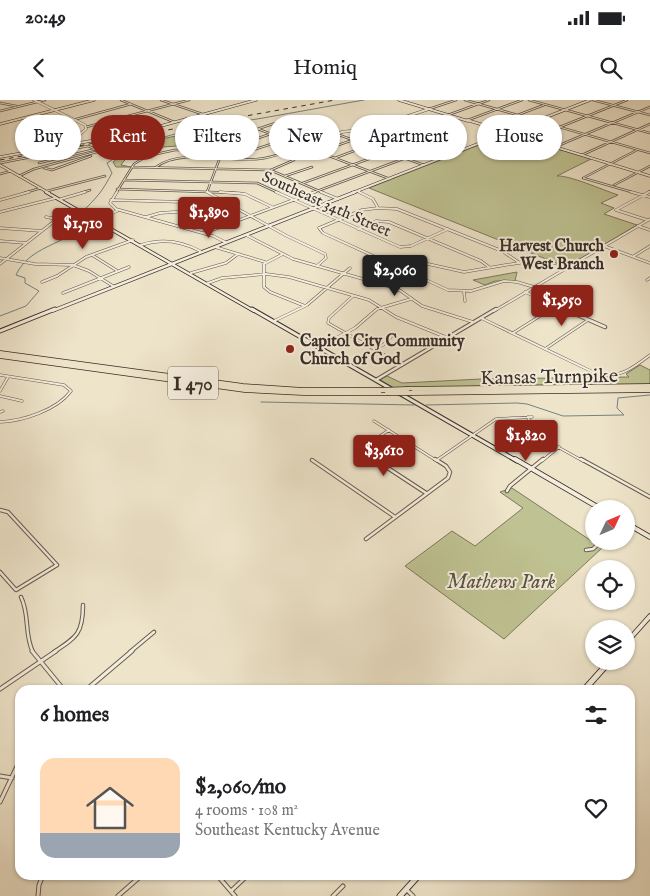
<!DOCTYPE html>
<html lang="en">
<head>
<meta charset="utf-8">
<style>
	:root { --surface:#fff; --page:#f2f2f2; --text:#202124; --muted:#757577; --line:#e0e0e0; --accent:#8f2418 }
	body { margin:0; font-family:"IM FELL English",serif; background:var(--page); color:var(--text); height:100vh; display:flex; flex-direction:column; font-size:19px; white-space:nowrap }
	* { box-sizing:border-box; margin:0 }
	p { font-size:16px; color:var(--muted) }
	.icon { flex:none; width:28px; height:28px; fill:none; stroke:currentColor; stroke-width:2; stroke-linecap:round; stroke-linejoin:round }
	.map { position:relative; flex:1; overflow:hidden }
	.side { position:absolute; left:15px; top:585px; width:620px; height:195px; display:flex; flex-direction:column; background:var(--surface); border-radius:15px; box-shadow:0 1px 4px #0004 }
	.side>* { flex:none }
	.hud { position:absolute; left:15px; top:15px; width:620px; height:45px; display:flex; gap:10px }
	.needle { width:32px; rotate:46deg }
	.buttons { position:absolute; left:585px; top:400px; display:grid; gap:10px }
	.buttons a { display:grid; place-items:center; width:50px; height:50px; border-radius:50%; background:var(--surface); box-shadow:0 1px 4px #0004; font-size:25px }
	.price { position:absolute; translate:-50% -42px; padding:0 11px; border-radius:5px; background:var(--accent); color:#fff; font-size:16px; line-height:32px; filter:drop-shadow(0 1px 2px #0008) }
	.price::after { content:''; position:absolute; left:50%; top:30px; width:15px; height:11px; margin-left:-8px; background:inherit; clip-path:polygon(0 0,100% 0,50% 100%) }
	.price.active { background:#222; color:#fff }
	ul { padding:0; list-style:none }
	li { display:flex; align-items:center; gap:15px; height:125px; padding:0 25px }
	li+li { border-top:1px solid var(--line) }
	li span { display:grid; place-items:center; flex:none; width:140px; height:100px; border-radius:15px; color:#555 }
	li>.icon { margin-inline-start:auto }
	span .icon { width:60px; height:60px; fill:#fffc; stroke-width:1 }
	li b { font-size:21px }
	h2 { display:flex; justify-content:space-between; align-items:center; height:60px; padding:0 25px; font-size:21px }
	.tag { padding:0 18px; border-radius:22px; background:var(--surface); box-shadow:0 1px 4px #0004; font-size:18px; line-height:45px }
	.tag.active { background:var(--accent); color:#fff }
	.status { display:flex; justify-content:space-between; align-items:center; height:35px; padding:0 25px; background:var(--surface); direction:ltr }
	.status svg { height:14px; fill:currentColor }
	header { display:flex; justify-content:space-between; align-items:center; height:65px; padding:0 25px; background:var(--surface); font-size:22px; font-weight:600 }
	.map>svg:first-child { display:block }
	.green { fill:#bfc292; stroke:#7c785c }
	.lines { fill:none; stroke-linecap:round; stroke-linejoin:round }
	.stream { stroke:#748482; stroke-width:1 }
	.minor-far3-casing { stroke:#665c4f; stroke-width:2.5 }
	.minor-far2-casing { stroke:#665c4f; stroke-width:3 }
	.minor-far1-casing { stroke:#665c4f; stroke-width:4.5 }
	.minor-casing { stroke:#665c4f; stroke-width:5 }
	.tertiary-far1-casing { stroke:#665c4f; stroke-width:3 }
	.tertiary-casing { stroke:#665c4f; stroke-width:4.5 }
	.secondary-far4-casing { stroke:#392e26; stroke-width:3 }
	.secondary-far3-casing { stroke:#392e26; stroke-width:4 }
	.secondary-far2-casing { stroke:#392e26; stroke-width:5 }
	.secondary-far1-casing { stroke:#392e26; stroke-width:5.5 }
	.secondary-casing { stroke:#392e26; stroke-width:7 }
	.primary-casing { stroke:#392e26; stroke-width:3 }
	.motorway-casing { stroke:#392e26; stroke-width:5.5 }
	.minor-far3 { stroke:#f4eddd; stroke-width:1 }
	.minor-far2 { stroke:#f4eddd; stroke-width:2 }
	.minor-far1 { stroke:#f4eddd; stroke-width:2.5 }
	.minor { stroke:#f4eddd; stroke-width:3 }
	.tertiary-far1 { stroke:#f4eddd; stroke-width:2 }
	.tertiary { stroke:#f4eddd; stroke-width:2.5 }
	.secondary-far4 { stroke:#f4eddd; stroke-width:2 }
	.secondary-far3 { stroke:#f4eddd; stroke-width:2.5 }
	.secondary-far2 { stroke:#f4eddd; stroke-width:3 }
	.secondary-far1 { stroke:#f4eddd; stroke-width:4 }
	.secondary { stroke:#f4eddd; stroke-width:5 }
	.primary { stroke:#eee4ca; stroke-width:2 }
	.motorway { stroke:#eee4ca; stroke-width:4 }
	.rail { stroke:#392e26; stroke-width:1; stroke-dasharray:4.5 4.5; stroke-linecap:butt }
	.motorway-bridge-casing { stroke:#392e26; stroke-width:5.5; stroke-linecap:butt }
	.motorway-bridge { stroke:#eee4ca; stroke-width:4 }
	.poi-dot { fill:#8f2418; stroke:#f4eddd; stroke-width:2 }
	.labels { text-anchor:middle; stroke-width:4; stroke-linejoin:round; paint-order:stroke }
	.far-street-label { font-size:16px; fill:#392e26; stroke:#f4eddd }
	.far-poi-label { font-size:16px; font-weight:bold; fill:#392e26; stroke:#f4eddd; text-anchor:end }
	.shield { fill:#f4eddd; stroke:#71675d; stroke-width:1 }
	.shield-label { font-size:19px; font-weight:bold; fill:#392e26 }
	.street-label { font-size:20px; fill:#392e26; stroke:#f4eddd }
	.park-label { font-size:20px; font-style:italic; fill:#5a5341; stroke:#f4eddd }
</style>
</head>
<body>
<div class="status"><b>20:49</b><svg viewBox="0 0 49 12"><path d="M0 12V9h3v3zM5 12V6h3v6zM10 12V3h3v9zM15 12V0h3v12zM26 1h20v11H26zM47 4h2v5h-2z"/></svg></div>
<header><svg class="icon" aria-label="back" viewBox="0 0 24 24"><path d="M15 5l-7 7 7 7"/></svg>Homiq<svg class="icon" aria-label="search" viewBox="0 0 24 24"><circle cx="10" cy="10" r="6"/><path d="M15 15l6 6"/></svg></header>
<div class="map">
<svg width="650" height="796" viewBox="0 0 650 796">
	<rect width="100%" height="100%" fill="#eee4ca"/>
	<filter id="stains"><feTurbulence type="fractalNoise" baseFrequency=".004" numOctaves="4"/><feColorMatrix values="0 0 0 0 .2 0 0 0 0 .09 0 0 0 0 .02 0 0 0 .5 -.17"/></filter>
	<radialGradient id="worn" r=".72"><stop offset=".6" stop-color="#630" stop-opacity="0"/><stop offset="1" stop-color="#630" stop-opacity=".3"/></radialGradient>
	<path class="green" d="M219,28L222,31L233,35L223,41L220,49H179L178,46C161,47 131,48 121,65L131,67H116L113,62C143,37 183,36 219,28Z
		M507,34L591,59L557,76C569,75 603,90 618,95L601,103L614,108L604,114L637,125L566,167L369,88Z
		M517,172L515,181H495L485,185L473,180Z
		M640,265L650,270V285L394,288L380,280L387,276L402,283L481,279L629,277L626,274Z
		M512,388L602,448L504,539L405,466L452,431L475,446L523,408L500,392Z"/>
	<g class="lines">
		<path class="stream" d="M0,216L26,206L39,191L25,183V178L16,175C26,153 49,147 69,136C73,117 88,108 99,94C104,88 108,80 112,73L107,63C154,32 208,27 263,18C297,12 330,6 364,0
			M261,302L414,305
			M426,305L517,303L527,304L563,316L624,315L617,308L618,298L650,295"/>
		<defs>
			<path id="minor-far3" d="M121,0L174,22
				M161,0L208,16
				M465,0L650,53
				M529,0L650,33
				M593,0L650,15
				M0,3L16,6
				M429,9L456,0
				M0,11L45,0
				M448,15L489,0
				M73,20L131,4
				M468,20L522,0
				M86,27L189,0
				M486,27L544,5
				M258,29L390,79
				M208,38L220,33L231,36
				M530,39L627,0
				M224,43L247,42L302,23
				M555,47L650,7
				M318,52L350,41
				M582,55L650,24
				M335,58L367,46
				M0,63L88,46L100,51L34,69L19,76
				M39,63L96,49
				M132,67L270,70L324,93
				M156,67C181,48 228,62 258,59C273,58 287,51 302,46
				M44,68L52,70L91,56
				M271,70L294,60
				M0,74L11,71
				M285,76L312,67
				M124,80L257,83L279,93
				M303,83L385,53
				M614,85L650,66
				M117,89L240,93
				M47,91L105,76
				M358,91L361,93
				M24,93L41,88
				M81,93L90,90
				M116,93L134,64L147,56L175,50H253L318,29
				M209,93L207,92L227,39L291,18L424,65
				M312,93L403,59
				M635,93L583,78L637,50
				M647,93L650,91"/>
			<path id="minor-far2" d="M117,92L110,103L116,109L213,136L225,142
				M207,92L287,136L325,154L326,158L317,166
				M220,92L245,94L272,107
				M276,92L400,147L411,146L448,129
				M321,92L338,99
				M359,92L373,99L378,108
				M631,92L650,97
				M61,99L85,92
				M0,100L29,92
				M111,100L185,102L229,124
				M616,110L649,92
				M616,110L647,120
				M0,112L56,98
				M46,117L57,119
				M146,117L160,113L204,110
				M97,120L117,111
				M638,126L650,130
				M0,128L42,131
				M358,129L376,121L389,122L481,161L489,167
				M204,133L315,92
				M246,135L293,159L391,187L401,191L422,206L473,222
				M0,141L26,143
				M141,145C162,138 181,141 200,151
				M604,146L650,163
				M215,147L265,162
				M283,154L264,164V187L270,192L305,206
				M92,155L116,170
				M634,156L650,146
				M0,158L35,164L73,165L89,171L113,186
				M520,163L502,151L397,109L378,108L362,110L319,128L323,133L448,190L471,191L504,181L517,182L534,187
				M0,164L57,119L78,110
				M191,173L226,163L238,154
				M647,180L650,178
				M42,182L57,176L86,157L133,140
				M208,183L222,178L266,174L289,177L369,200L396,217L448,238
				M386,185L408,170L428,164L464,172L536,160L565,169
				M464,192L465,201
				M63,193L129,167
				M353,196L329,218L328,223L402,265
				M481,218L597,274C619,279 633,268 650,255
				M274,221L307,205L350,168
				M513,233L556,206
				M319,247L355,228L377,209L411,199
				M374,249L383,245L391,237
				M545,249L588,220
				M0,275L64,285L71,291C57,310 23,321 0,322
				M0,291L8,277
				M0,296L22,301
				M0,312L3,311
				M528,317L532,329L538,336L583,361
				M374,321L437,361
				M437,360L496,319L532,317
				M376,361L361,351L362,348L389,330
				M542,361L559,347"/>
			<path id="minor-far1" d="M374,359L426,393
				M581,359L650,397
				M312,360L395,417
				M507,391L510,386L543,359
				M0,410L8,412L57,465L16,490L0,472
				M366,439L448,378L450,372L446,366L435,359
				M586,450L593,449L601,441
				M21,497C30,515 24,535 33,552
				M54,552C77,537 83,533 83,505
				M130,552L154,532"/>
			<path id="minor" d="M32,551L64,590
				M0,589L56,551
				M86,590L132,551
				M0,676L12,678
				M0,702L20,660
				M217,775L235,796
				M406,789L413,796
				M231,791L248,775
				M38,796L39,785L43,775
				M118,796L142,775
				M333,796L343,786"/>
			<path id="tertiary-far1" d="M34,0L85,25L86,29L77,37L80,43
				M302,46L342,32L372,28L429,9
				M525,192L567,211
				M494,211L650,119"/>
			<path id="tertiary" d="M564,209L605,227
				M376,280L496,209"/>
			<path id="secondary-far4" d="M399,0L468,21
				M467,20L650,76
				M0,57L135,33L256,0
				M0,65L49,93
				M352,93L590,0"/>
			<path id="secondary-far3" d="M46,92L254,211
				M52,211L355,92"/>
			<path id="secondary-far2" d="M252,209L393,290
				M0,231L55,209
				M399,293L517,361"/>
			<path id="secondary-far1" d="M515,359L601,409
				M626,423L650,437
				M626,543L650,516"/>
			<path id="secondary" d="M584,590L610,561
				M400,796L419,775"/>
			<path id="primary" d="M0,24L94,0"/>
			<path id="motorway" d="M0,253L243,286L302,290H381
				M0,256L245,290L304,293H387
				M408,289L650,286
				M412,293L650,290"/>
		</defs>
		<use href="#minor-far3" class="minor-far3-casing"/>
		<use href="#minor-far2" class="minor-far2-casing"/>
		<use href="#minor-far1" class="minor-far1-casing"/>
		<use href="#minor" class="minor-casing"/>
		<use href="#tertiary-far1" class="tertiary-far1-casing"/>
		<use href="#tertiary" class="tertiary-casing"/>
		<use href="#secondary-far4" class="secondary-far4-casing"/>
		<use href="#secondary-far3" class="secondary-far3-casing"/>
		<use href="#secondary-far2" class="secondary-far2-casing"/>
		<use href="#secondary-far1" class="secondary-far1-casing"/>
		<use href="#secondary" class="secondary-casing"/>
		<use href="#primary" class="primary-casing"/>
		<use href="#motorway" class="motorway-casing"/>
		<use href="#minor-far3" class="minor-far3"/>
		<use href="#minor-far2" class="minor-far2"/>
		<use href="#minor-far1" class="minor-far1"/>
		<use href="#minor" class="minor"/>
		<use href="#tertiary-far1" class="tertiary-far1"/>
		<use href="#tertiary" class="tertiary"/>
		<use href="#secondary-far4" class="secondary-far4"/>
		<use href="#secondary-far3" class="secondary-far3"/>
		<use href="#secondary-far2" class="secondary-far2"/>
		<use href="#secondary-far1" class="secondary-far1"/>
		<use href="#secondary" class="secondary"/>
		<use href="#primary" class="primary"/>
		<use href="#motorway" class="motorway"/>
		<path class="rail" d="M0,60L335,0"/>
		<defs>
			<path id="motorway-bridge" d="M381,290L408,289
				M387,293H412"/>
		</defs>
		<use href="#motorway-bridge" class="motorway-bridge-casing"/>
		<use href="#motorway-bridge" class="motorway-bridge"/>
	</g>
	<g class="poi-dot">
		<circle cx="614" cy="154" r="5"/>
		<circle cx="290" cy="249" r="5"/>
	</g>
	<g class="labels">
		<g class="far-street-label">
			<text transform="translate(327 103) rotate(24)" y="6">Southeast 34th Street</text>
		</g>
		<g class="far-poi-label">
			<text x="604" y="151">Harvest Church<tspan x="604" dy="18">West Branch</tspan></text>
			<text x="300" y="246" text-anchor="start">Capitol City Community<tspan x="300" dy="18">Church of God</tspan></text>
		</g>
		<rect class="shield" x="168" y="266.5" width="50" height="33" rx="4"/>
		<g class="shield-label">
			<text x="193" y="290">I 470</text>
		</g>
		<g class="street-label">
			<text transform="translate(549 276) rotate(-1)" y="7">Kansas Turnpike</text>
		</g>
		<g class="park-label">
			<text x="501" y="488">Mathews Park</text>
		</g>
	</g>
	<rect width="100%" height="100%" filter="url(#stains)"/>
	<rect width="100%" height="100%" fill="url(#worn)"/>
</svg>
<div class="buttons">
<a><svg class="needle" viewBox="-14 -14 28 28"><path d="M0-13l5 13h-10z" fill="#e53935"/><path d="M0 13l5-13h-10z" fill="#757577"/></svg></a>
<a><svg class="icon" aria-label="locate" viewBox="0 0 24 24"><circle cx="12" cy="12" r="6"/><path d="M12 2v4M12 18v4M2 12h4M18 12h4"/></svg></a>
<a><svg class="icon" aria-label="layers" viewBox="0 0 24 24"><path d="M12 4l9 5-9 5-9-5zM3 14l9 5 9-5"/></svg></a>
</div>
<b class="price" style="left:209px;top:139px">$1,890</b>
<b class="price" style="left:83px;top:150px">$1,710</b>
<b class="price active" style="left:395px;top:197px">$2,060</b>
<b class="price" style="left:562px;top:227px">$1,950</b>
<b class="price" style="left:526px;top:362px">$1,820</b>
<b class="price" style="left:384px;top:377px">$3,610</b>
<div class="hud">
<a class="tag">Buy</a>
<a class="tag active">Rent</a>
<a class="tag">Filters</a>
<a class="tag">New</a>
<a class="tag">Apartment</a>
<a class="tag">House</a>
</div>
<section class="side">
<h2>6 homes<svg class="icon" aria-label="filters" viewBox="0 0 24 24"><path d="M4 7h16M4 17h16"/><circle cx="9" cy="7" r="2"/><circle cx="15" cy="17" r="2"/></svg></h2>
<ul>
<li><span style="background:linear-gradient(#ffd9b3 75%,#9aa5b1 0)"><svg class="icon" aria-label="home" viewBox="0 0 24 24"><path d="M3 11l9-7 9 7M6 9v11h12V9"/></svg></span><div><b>$2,060/mo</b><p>4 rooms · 108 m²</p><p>Southeast Kentucky Avenue</p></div><svg class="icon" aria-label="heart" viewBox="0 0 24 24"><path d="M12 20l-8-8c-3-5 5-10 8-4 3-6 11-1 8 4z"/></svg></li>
</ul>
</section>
</div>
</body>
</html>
